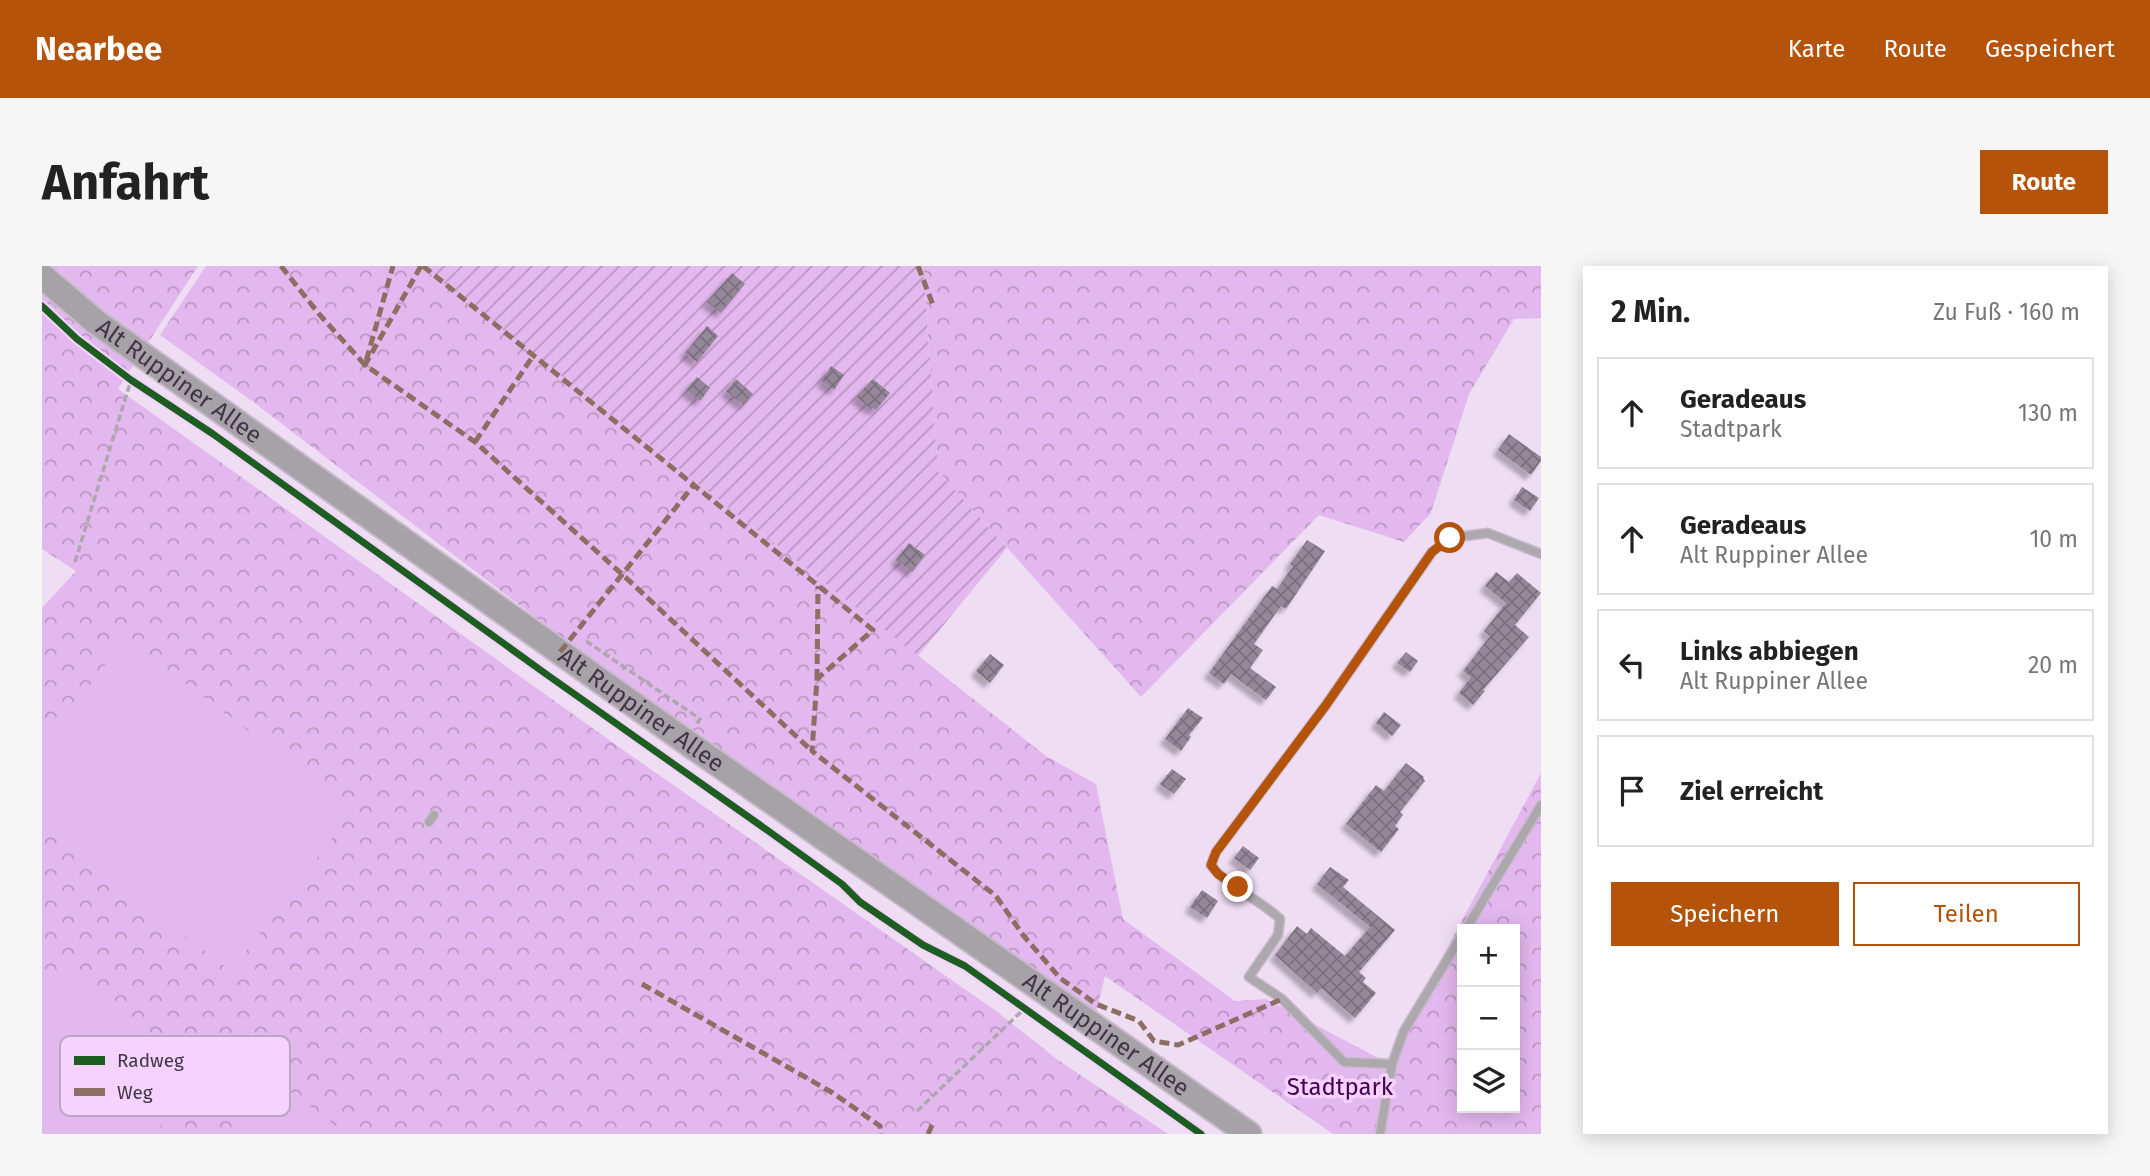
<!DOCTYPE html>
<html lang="de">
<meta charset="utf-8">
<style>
body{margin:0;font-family:"Fira Sans",sans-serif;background:#f6f6f6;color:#222}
.controls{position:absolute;right:21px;bottom:21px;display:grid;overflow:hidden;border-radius:0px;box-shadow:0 4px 18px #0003}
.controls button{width:63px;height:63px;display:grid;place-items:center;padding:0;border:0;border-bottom:2px solid #e0e0e0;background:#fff;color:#222;font:35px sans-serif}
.stop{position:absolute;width:21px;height:21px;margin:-16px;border:5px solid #b45309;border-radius:50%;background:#fff}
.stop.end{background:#b45309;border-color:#fff;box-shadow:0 2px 7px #0008}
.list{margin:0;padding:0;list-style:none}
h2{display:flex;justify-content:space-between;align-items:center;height:91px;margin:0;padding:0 28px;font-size:30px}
h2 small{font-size:23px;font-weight:400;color:#767676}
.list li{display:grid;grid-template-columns:46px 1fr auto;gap:21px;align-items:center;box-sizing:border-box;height:112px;margin:0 14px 14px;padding:0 14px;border:2px solid #e0e0e0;border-radius:0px}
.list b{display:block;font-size:26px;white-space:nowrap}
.list p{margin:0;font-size:23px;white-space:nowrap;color:#767676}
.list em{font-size:23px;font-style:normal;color:#767676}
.actions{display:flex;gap:14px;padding:21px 28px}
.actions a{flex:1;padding:16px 0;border:2px solid #b45309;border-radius:0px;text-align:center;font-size:24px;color:#b45309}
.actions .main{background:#b45309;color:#fff}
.icon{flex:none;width:38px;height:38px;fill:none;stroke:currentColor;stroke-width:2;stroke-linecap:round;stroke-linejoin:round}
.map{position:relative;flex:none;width:1499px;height:868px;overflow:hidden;border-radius:0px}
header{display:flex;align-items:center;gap:42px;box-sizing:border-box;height:98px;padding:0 35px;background:#b45309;color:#fff}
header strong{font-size:33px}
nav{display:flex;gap:38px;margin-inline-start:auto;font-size:24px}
.intro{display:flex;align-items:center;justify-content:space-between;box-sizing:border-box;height:168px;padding:0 42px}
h1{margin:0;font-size:49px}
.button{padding:18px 32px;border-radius:0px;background:#b45309;color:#fff;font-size:24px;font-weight:700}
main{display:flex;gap:42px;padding:0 42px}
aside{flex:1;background:#fff;border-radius:0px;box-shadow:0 4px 18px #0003}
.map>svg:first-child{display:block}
.forest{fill:url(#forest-crowns);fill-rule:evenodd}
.garden{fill:url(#garden-furrows)}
.pitch{fill:#e3b8ee}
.building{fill:url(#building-cross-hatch);filter:url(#shadow)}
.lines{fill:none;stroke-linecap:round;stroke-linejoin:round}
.service-casing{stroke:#c8bacc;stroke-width:11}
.primary-casing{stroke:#c8bacc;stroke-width:28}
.path{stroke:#aea7ae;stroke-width:3.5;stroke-dasharray:7 3.5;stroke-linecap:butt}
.service{stroke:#aca8ad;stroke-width:8}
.primary{stroke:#a7a2a8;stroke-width:24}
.quiet{stroke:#8d6e63;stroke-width:5;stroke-dasharray:10 5;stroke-linecap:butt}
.cycleway-casing{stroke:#f5d3fe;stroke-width:11}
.cycleway{stroke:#1b5e20;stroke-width:7}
.route{stroke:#b45309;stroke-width:9}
.labels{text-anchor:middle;stroke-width:7;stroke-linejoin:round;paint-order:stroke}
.street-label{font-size:24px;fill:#423546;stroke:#f5d3fe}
.park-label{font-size:24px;fill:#460155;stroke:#f5d3fe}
.key{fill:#f5d3fe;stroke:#bfa4c7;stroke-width:2}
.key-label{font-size:19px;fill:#423546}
</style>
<header>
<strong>Nearbee</strong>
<nav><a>Karte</a><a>Route</a><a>Gespeichert</a></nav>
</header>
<div class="intro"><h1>Anfahrt</h1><a class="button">Route</a></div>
<main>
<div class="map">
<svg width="1499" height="868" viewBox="0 0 1499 868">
<defs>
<pattern id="forest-crowns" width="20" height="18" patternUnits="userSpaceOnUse" patternTransform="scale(1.75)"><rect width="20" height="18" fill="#e3b8ee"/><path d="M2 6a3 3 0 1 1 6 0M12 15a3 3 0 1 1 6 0" fill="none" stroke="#ba96c3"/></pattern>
<pattern id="garden-furrows" width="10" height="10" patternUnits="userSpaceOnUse" patternTransform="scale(1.75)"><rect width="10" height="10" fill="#e3b8ee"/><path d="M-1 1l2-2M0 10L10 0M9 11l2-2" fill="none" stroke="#ba96c3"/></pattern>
<pattern id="building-cross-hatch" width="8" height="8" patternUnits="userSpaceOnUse" patternTransform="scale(1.75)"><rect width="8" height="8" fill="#958799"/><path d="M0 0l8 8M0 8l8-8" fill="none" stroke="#7b6f7f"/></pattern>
<filter id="shadow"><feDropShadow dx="-5.5" dy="5.5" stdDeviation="2" flood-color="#0004"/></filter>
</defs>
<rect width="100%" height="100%" fill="#efddf4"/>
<g class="forest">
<path d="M0,0H156L76,123L577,481L954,745L1016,794L1126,868H0V342L34,305L0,283Z"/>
<path d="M164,0H379L1004,490L1054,518L1081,653L1193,735L1224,733L1344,796L1499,507V868H1291L1063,710L1052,755L536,384L210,135L118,69ZM1420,663H1473V842H1420Z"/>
<path d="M881,0H1499V52L1472,53L1427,128L1389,247L1362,276L1277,249L1099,431L896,205Z"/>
</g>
<path class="garden" d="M379,0H881L896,205L965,282L876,390Z"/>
<g class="pitch">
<path d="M84,372L311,545L189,705L0,562V482Z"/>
<path d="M22,700L160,806L112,868H0V729Z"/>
<path d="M232,813L304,868H191Z"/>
</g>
<g class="building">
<path d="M690,7L703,18L679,47L665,36Z"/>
<path d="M665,60L676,70L655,96L643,87Z"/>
<path d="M789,100L802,109L792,124L780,115Z"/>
<path d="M655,111L668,122L658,135L644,124Z"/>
<path d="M694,113L711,128L701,139L684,125Z"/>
<path d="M831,113L848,127L834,144L831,142L829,143L814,131Z"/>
<path d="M1467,168L1499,191V195L1489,209L1456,184Z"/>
<path d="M1480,221L1497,232L1488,245L1472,234Z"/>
<path d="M1265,274L1283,285L1244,343L1239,340L1212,378L1221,384L1208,402L1234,421L1224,434L1189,408L1182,418L1167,407L1230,320L1235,323L1251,300L1248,298Z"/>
<path d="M867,277L883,289L870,306L854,294Z"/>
<path d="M1454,306L1467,316L1475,307L1499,327L1473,359L1487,371L1441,424L1443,425L1431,439L1417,427L1429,411L1421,405L1448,370L1442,365L1464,337L1443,320Z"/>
<path d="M1364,386L1376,395L1368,406L1355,397Z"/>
<path d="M948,388L962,399L948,417L934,405Z"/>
<path d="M1146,442L1161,452L1147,469L1149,471L1139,485L1123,473Z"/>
<path d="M1342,446L1359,459L1350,470L1334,457Z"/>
<path d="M1364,497L1382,511L1381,512L1383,515L1358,546L1361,549L1353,560L1357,563L1339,586L1304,558L1334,519L1342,525Z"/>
<path d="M1130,503L1144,513L1132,528L1118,518Z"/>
<path d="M1201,580L1217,592L1208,604L1192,592Z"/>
<path d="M1288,601L1307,614L1301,621L1353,664L1317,706L1324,712L1321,716L1334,727L1313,752L1279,722L1275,727L1233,689L1255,660L1265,668L1269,662L1303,690L1328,661L1275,618Z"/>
<path d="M1160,624L1176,635L1165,652L1148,641Z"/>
</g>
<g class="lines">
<defs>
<g id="service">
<path d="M387,556L392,549"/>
<path d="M1424,663L1499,539"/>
<path d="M1350,798L1302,796L1240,733L1207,711L1236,669L1238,653C1218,633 1183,620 1169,599L1174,586L1284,439L1390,286L1408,272L1446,267L1499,288"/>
<path d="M1338,868L1350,798L1362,765L1420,669"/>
</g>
<g id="primary">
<path id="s1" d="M0,10L54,56L643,475L1207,868"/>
</g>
</defs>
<use href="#service" class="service-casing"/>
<use href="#primary" class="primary-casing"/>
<g class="path">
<path d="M33,296L89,114"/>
<path d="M544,375L658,453L654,459"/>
<path d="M875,845L982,743"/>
</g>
<use href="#service" class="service"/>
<use href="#primary" class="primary"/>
<g class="quiet">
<path d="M239,0L277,48L323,99L351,0"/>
<path d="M379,0L323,99L433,176L582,310L770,485"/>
<path d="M381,0L831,364L775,413L770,485L954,630L981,669L1018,712L1054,738L1097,755L1112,775L1136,779L1240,733"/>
<path d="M876,0L891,39"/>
<path d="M433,176L491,90"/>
<path d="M518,386L651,220"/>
<path d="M775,413L776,320"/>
<path d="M600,718L791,827L838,860L839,868"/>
<path d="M886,868L892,855"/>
</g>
<defs>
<path id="cycleway" d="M0,40L35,73L89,114L171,168L504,408L725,564L800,618L818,636L881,679L923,700L1159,868"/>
</defs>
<use href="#cycleway" class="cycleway-casing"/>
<use href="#cycleway" class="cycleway"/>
</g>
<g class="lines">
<path class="route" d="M1196,621L1176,608L1169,599L1174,586L1284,439L1390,286L1408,272"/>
</g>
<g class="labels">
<g class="street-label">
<text dy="8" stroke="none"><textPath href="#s1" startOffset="173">Alt Ruppiner Allee</textPath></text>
<text dy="8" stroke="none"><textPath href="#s1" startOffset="740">Alt Ruppiner Allee</textPath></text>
<text dy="8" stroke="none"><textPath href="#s1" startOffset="1307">Alt Ruppiner Allee</textPath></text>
</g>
<g class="park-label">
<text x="1298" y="829">Stadtpark</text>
</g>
</g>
<rect x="18" y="770" width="230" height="80" rx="10" class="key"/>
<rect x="32" y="790" width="31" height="9" fill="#1b5e20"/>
<rect x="32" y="822" width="31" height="8" fill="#8d6e63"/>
<g class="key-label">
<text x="75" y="801">Radweg</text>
<text x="75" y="833">Weg</text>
</g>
</svg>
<div class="controls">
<button>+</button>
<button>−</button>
<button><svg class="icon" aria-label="layers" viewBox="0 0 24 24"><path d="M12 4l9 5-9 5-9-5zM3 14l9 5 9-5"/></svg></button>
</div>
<div class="stop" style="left:1408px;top:272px"></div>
<div class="stop end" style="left:1196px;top:621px"></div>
</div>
<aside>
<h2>2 Min.<small>Zu Fuß · 160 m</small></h2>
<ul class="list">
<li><svg class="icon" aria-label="ahead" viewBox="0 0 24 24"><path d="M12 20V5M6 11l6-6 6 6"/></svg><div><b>Geradeaus</b><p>Stadtpark</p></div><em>130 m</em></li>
<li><svg class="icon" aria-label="ahead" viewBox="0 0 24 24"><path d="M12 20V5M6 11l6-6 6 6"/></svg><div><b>Geradeaus</b><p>Alt Ruppiner Allee</p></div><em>10 m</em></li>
<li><svg class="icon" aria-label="left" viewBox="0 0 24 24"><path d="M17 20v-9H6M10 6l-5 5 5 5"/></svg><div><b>Links abbiegen</b><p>Alt Ruppiner Allee</p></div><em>20 m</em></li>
<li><svg class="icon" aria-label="arrive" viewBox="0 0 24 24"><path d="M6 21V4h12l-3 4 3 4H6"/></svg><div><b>Ziel erreicht</b></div></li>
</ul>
<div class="actions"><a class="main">Speichern</a><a>Teilen</a></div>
</aside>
</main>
